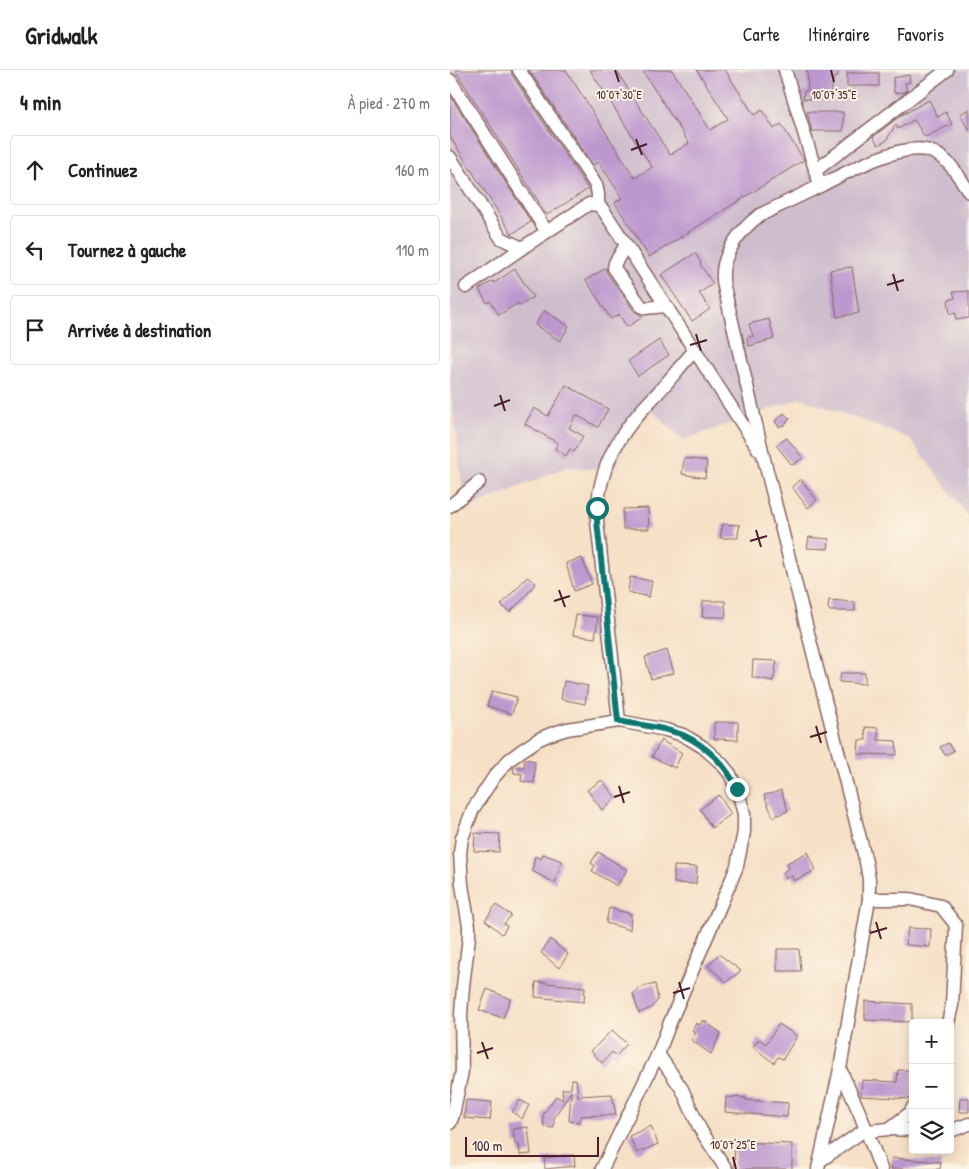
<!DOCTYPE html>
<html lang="fr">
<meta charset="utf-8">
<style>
body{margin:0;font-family:"Patrick Hand",sans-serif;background:#f2f2f2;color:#222}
.controls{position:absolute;right:15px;bottom:15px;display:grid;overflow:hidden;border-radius:5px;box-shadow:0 2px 12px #0003}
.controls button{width:45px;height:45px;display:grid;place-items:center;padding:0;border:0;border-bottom:1px solid #e0e0e0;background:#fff;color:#222;font:25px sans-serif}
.scale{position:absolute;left:15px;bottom:12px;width:134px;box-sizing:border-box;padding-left:5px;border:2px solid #4a1f2b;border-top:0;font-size:14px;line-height:18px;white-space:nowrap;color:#4a1f2b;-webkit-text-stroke:4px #fcf5e5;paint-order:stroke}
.stop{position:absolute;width:15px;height:15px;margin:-11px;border:4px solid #0f766e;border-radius:50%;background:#fff}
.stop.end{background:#0f766e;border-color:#fff;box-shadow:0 1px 5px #0008}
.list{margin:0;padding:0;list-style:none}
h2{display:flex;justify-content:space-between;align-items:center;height:65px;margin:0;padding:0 20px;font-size:21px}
h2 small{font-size:16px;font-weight:400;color:#767676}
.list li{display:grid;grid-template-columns:32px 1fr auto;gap:15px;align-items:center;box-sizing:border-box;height:70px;margin:0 10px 10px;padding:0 10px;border:1px solid #e0e0e0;border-radius:5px}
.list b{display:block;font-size:19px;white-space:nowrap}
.list em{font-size:16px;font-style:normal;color:#767676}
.icon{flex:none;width:28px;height:28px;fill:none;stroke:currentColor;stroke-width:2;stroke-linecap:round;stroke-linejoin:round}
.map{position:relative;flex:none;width:519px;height:1099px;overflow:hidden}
header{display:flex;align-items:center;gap:30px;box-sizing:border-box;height:70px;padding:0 25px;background:#fff;border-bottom:1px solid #e0e0e0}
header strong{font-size:24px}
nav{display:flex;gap:28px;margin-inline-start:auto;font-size:18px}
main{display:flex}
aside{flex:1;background:#fff}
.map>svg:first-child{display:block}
.industrial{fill:#cfbdce}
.building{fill:#bd98cf}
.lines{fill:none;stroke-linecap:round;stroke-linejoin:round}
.minor-casing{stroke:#866361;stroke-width:15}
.minor{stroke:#fff;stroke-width:12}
.route{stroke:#0f766e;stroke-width:6}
.ticks{fill:none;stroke:#4a1f2b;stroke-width:2}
.ticks-label{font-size:12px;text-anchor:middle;fill:#4a1f2b;stroke:#fcf5e5;stroke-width:4;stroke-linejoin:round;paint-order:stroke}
</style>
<header>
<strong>Gridwalk</strong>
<nav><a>Carte</a><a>Itinéraire</a><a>Favoris</a></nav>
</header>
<main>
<aside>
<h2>4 min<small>À pied · 270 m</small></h2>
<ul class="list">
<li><svg class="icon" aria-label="ahead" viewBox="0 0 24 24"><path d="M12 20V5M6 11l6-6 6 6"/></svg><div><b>Continuez</b></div><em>160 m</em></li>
<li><svg class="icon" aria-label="left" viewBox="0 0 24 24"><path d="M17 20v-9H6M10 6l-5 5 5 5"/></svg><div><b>Tournez à gauche</b></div><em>110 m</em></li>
<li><svg class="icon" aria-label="arrive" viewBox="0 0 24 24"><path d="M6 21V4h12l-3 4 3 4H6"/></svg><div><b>Arrivée à destination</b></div></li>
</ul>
</aside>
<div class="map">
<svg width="519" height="1099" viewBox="0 0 519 1099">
<rect width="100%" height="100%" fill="#fcf5e5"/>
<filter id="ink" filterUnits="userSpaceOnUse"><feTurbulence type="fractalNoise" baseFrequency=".02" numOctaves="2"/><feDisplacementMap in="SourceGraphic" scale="10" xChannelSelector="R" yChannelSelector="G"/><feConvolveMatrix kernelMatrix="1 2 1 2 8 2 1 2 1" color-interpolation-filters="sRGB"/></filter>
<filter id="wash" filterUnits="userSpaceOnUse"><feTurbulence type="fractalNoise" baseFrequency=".0096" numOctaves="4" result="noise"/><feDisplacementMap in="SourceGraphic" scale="20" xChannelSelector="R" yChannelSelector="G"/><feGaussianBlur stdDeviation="1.12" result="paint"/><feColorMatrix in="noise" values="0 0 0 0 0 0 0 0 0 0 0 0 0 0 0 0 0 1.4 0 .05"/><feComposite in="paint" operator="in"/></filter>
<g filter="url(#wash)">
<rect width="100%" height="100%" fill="#f6e0c6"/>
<path class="industrial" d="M0,0H519V447L459,368L351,328L233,370L201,340L174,377L164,400L116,397L15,440L0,314Z"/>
<g id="blocks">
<g class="building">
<path d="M5,0H61L62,5L138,119L97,145Z"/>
<path d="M79,0H116L185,108L202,97L140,0H166L220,85L239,73L192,0H222L260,60L278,49L247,0H275L304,45L312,40L324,59L331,54L354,90L199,187L165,133L172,128L149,92L143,95Z"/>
<path d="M357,0H388V7H384L379,29H353L354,21H358Z"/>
<rect x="397" y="3" width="32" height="13"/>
<path d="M459,5L460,12L455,13L457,20L455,22L444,23L443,8Z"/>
<path d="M0,25L81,152L62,164L0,67Z"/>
<path d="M479,30L488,47L496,42L502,54L475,67L464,50L448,59L446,54L436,71L428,75L423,67L450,46Z"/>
<path d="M519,39V61L510,44Z"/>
<path d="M357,42H393V61H362Z"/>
<path d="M245,183L251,193L250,194L263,214L249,223L260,239L242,251L211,205Z"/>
<path d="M402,197L409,243L387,247L380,200Z"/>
<path d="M156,198L157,203L184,241L193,247L177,257L169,244L161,249L136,210Z"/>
<path d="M65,199L83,227L70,236L68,233L49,245L40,231L37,233L29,219L43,211L44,213Z"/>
<path d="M519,221V248L506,250V243L500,244L498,230L505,228L503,222Z"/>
<path d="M94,241L119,256L110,271L85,255Z"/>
<path d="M319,249L324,269L299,276L297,268L303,266L299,254Z"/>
<path d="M209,270L219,285L188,306L178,291Z"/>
<path d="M116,315L158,339L148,357L126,345L119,358L133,366L124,382L120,379L116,386L105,379L108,373L75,354L84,338L98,346Z"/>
<path d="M334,343L340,349L333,356L332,355L329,357L325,351Z"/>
<path d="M337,368L353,388L342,395L326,375Z"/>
<path d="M234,388L257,391L255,408L232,404Z"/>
<path d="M350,409L367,430L358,438L342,417Z"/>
<path d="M198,438L199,459H173V439Z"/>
<path d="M273,454L290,455L288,463V468H270Z"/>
<path d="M359,467L379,469L378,479L357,478Z"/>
<path d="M132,488L142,514L124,521L116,493Z"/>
<path d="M77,507L86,513L73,529L60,542L51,535Z"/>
<path d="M180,507L202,511L199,527L178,522Z"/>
<path d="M379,530L405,532V541H380L378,538Z"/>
<path d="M253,531H275L276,547H252Z"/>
<path d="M126,545L148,547L145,568L123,565Z"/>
<path d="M217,580L224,603L201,609L195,587Z"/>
<path d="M303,590L327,591L323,611L302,607Z"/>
<path d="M391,603H415V614L389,612Z"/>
<path d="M114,611L138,616L135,634L111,629Z"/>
<path d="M42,621L67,627L62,644L37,636Z"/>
<path d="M264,652H288V670L264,669Z"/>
<path d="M415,657L428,658V670L446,671L447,685L408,684L409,670H416Z"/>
<path d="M211,670L232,683L225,698L202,687Z"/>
<path d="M498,673L504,681L495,685L490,677Z"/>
<path d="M75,689L85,691L84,713L71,711L72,704L64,703L63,697H74Z"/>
<path d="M152,710L166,728L152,740L137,720Z"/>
<path d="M331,720L338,741L323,747L314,725L324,723Z"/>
<path d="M269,725L281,744L262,758L250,739Z"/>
<path d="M25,763L50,764L49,782L24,781Z"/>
<path d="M148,782L177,800L167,816L142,801L145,796L141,793Z"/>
<path d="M358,782L366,800L344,811L342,806L336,808L333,802L339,798L337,793Z"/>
<path d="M93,784L112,791L105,813L82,801L85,786L91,789Z"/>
<path d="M224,796L247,797L246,814L224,813Z"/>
<path d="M46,835L61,845L54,854L57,856L52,864L35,850Z"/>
<path d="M159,838L181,844L180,860L156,853Z"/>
<path d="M458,858L481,859L480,877L456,875Z"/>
<path d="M100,869L118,884L109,898L91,883Z"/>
<path d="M327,879H349L351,901H327Z"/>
<path d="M269,884L291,901L276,912L258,896Z"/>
<path d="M86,912L135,917L134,932L85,927Z"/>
<path d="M205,914L208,930L201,938L189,943L183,924L188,918Z"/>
<path d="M37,919L60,929L53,948L29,940Z"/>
<path d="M415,931L462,934V952L415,950Z"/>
<path d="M253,950L271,963L261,984L241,970L246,963L242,961L246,953L250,955Z"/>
<path d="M329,954L347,966L333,989L328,987L324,993L303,977L309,969L316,974Z"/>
<path d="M162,960L177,974L166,986L162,982L152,993L141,981Z"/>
<path d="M448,1000H463V1029L411,1026L412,1010L447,1012Z"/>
<path d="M122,1009H126L128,1026L162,1024L166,1045L130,1046V1052L119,1051L121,1021L104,1048V1058L94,1057L93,1045L106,1026L113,1030L112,1019H121Z"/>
<path d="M276,1027L296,1028V1030L338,1033L337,1047L275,1042Z"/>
<path d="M510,1028H519V1042H509Z"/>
<path d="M16,1030L42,1032L40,1050L14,1048Z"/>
<path d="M70,1030L79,1035L72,1049L62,1042Z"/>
<path d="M201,1056L208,1074L187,1083L179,1066Z"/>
<path d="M78,1057L81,1084L70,1085L69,1074H65L63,1059Z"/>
<path d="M285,1072L342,1074V1099H284Z"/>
<path d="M124,1085L125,1096L95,1099L94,1088Z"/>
<path d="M442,1088L491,1092L490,1099H441Z"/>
</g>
</g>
</g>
<g filter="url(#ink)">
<use href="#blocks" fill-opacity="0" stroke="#866361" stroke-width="1"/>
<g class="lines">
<defs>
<g id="minor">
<path d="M69,0L146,115L148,124V135"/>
<path d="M335,0L368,109"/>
<path d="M0,10L97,162"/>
<path d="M0,87L51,168L72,178L139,134L148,135L154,141L216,236L309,380"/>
<path d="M365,101L497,0"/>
<path d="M176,175L165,193L164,198L191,236L195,238L216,236"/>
<path d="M16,217L72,178"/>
<path d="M0,436L29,412"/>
<path d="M169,651L147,451C147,400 167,365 202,329C217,314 230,296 245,280"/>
<path d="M419,829H460L491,836L506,855L502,935L498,953"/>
<path d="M208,984L232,1019L250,1059L276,1099"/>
<path d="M390,999L410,1044L431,1099"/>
<path d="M0,1053L3,1045L12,1001L11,944L13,916L19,867V856L12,815L10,783L12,768L23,739L44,707L59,690L71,681L89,669L101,664L117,659L169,651L216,660L233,665L240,669L253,677L271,693L280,704L289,725L294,744V762L287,796L283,806L221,950L208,984L152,1099"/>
<path d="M439,1059L463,1060"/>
<path d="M417,1061L439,1059L460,1043L463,1037"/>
<path d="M500,1061L519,1054"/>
<path d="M371,1090L416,1059"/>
<path d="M368,1099L390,999L419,829V809L416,792L314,389L275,221C274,217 273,213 273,209C271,184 291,159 310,145C331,135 351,125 372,115C397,102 448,74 476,80C497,85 508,105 519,122"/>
</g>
</defs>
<use href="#minor" class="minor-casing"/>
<use href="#minor" class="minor"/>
</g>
</g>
<g class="lines" filter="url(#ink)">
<path class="route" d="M147,438V451L168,651C190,655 213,657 233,665C257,676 277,696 287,719"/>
</g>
<path class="ticks" d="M165,0L169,12M381,0L384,12M186,69L192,85M181,80L197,74M443,204L448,221M437,215L454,210M246,264L251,281M240,275L257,270M50,325L55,341M44,336L60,330M306,460L311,477M300,471L317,466M109,520L115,537M104,531L120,526M366,656L371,673M360,667L377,662M169,716L174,733M164,727L180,722M426,852L431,869M420,863L437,858M229,912L234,929M223,923L240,918M32,972L38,989M27,983L43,978M283,1087L286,1099"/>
<g class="ticks-label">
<text x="169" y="29">10°07'30"E</text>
<text x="384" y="29">10°07'35"E</text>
<text x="283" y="1079">10°07'25"E</text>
</g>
</svg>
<div class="controls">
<button>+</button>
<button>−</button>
<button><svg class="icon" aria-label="layers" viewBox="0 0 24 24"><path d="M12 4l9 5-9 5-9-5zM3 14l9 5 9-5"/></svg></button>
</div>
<div class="scale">100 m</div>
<div class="stop" style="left:147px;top:438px"></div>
<div class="stop end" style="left:287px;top:719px"></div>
</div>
</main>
